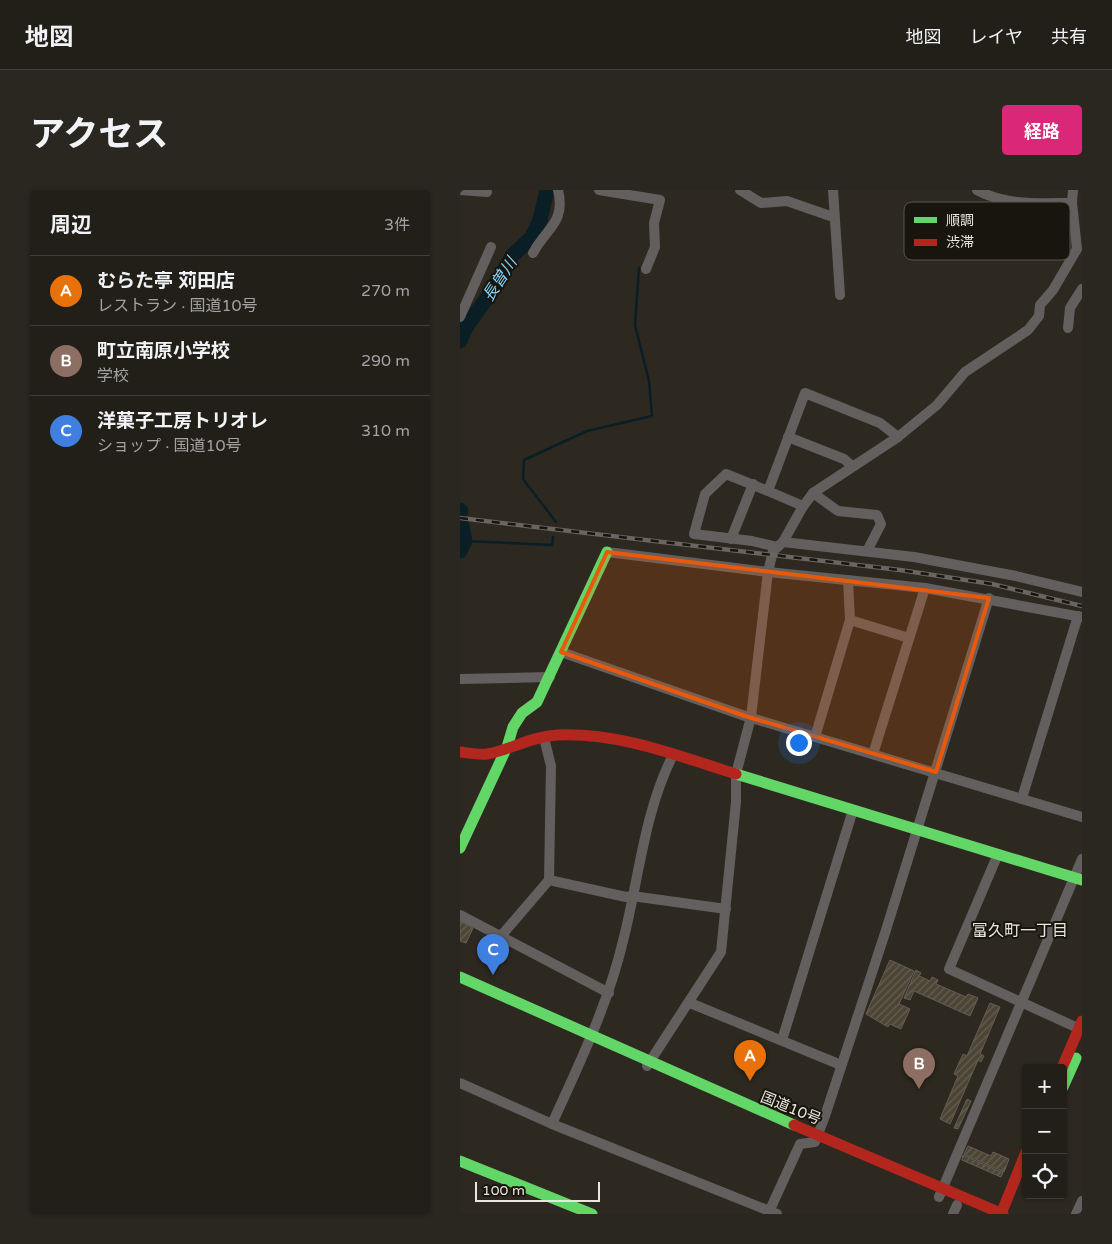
<!DOCTYPE html>
<html lang="ja">
<meta charset="utf-8">
<style>
body{margin:0;font-family:"Varela Round","Noto Sans JP",sans-serif;background:#2a2721;color:#f1f3f6}
.controls{position:absolute;right:15px;bottom:15px;display:grid;overflow:hidden;border-radius:5px;box-shadow:0 1px 4px #0004}
.controls button{width:45px;height:45px;display:grid;place-items:center;padding:0;border:0;border-bottom:1px solid #3f3d37;background:#221f18;color:#f1f3f6;font:25px sans-serif}
.scale{position:absolute;left:15px;bottom:12px;width:125px;box-sizing:border-box;padding-left:5px;border:2px solid #e9e6db;border-top:0;font-size:14px;line-height:18px;white-space:nowrap;color:#e9e6db;-webkit-text-stroke:4px #17150d;paint-order:stroke}
.you{position:absolute;left:338px;top:552px;width:18px;height:18px;margin:-12px;border:4px solid #fff;border-radius:50%;background:#1a73e8;box-shadow:0 0 0 8px #1a73e833}
.badge{display:grid;place-items:center;width:32px;height:32px;border-radius:50%;background:#db2777;color:#fff;font-size:16px;font-weight:700}
.pin{position:absolute;translate:-50% -41px;filter:drop-shadow(0 1px 2px #0008)}
.pin::after{content:'';position:absolute;top:26px;width:18px;height:15px;background:inherit;clip-path:polygon(0 0,100% 0,50% 100%)}
.list{margin:0;padding:0;list-style:none}
h2{display:flex;justify-content:space-between;align-items:center;height:65px;margin:0;padding:0 20px;font-size:21px}
h2 small{font-size:16px;font-weight:400;color:#a2a2a2}
.list li{display:grid;grid-template-columns:32px 1fr auto;gap:15px;align-items:center;box-sizing:border-box;height:70px;padding:0 20px;border-top:1px solid #3f3d37}
.list b{display:block;font-size:19px;white-space:nowrap}
.list p{margin:0;font-size:16px;white-space:nowrap;color:#a2a2a2}
.list em{font-size:16px;font-style:normal;color:#a2a2a2}
.icon{flex:none;width:28px;height:28px;fill:none;stroke:currentColor;stroke-width:2;stroke-linecap:round;stroke-linejoin:round}
.map{position:relative;flex:none;width:622px;height:1024px;overflow:hidden;border-radius:5px}
header{display:flex;align-items:center;gap:30px;box-sizing:border-box;height:70px;padding:0 25px;background:#221f18;border-bottom:1px solid #3f3d37}
header strong{font-size:24px}
nav{display:flex;gap:28px;margin-inline-start:auto;font-size:18px}
.intro{display:flex;align-items:center;justify-content:space-between;box-sizing:border-box;height:120px;padding:0 30px}
h1{margin:0;font-size:35px}
.button{padding:12px 22px;border-radius:5px;background:#db2777;color:#fff;font-size:18px;font-weight:700}
main{display:flex;gap:30px;padding:0 30px}
aside{flex:1;background:#221f18;border-radius:5px;box-shadow:0 1px 4px #0004}
.map>svg:first-child{display:block}
.lines{fill:none;stroke-linecap:round;stroke-linejoin:round}
.stream{stroke:#0a1e26;stroke-width:2.5}
.river{stroke:#0a1e26;stroke-width:15}
.building{fill:url(#building-hatch);stroke:#635e57}
.street{stroke:#635f5e;stroke-width:10}
.fast{stroke:#63d668;stroke-width:11}
.jam{stroke:#b3261e;stroke-width:11}
.rail-casing{stroke:#696561;stroke-width:4.5}
.rail{stroke:#17150d;stroke-width:2.5;stroke-dasharray:8;stroke-linecap:butt}
.marked{fill:#e8590c;fill-opacity:0.2;stroke:#e8590c;stroke-width:4;stroke-linejoin:round}
.labels{text-anchor:middle;stroke-width:4;stroke-linejoin:round;paint-order:stroke}
.street-label{font-size:15px;fill:#e9e6db;stroke:#17150d}
.water-label{font-size:16px;font-style:italic;fill:#87d3fa;stroke:#17150d}
.neighbourhood-label{font-size:16px;fill:#e9e6db;stroke:#17150d}
.key{fill:#17150d;stroke:#56544b;stroke-width:1}
.key-label{font-size:14px;fill:#e9e6db}
</style>
<header>
<strong>地図</strong>
<nav><a>地図</a><a>レイヤ</a><a>共有</a></nav>
</header>
<div class="intro"><h1>アクセス</h1><a class="button">経路</a></div>
<main>
<aside>
<h2>周辺<small>3件</small></h2>
<ul class="list">
<li><span class="badge" style="background:#e8710a">A</span><div><b>むらた亭 苅田店</b><p>レストラン · 国道10号</p></div><em>270 m</em></li>
<li><span class="badge" style="background:#8d6e63">B</span><div><b>町立南原小学校</b><p>学校</p></div><em>290 m</em></li>
<li><span class="badge" style="background:#3f7fe0">C</span><div><b>洋菓子工房トリオレ</b><p>ショップ · 国道10号</p></div><em>310 m</em></li>
</ul>
</aside>
<div class="map">
<svg width="622" height="1024" viewBox="0 0 622 1024">
<defs>
<pattern id="building-hatch" width="6" height="6" patternUnits="userSpaceOnUse" patternTransform="scale(1.25)"><rect width="6" height="6" fill="#4c4434"/><path d="M-1 1l2-2M0 6l6-6M5 7l2-2" fill="none" stroke="#665f51"/></pattern>
</defs>
<rect width="100%" height="100%" fill="#2d2920"/>
<g class="lines">
<g class="stream">
<path d="M96,332L63,289L64,270L127,241L192,226L189,191L175,135L179,78"/>
<path d="M5,351L92,355L93,347"/>
</g>
<g class="river">
<path d="M0,151L6,137L35,97L52,66L72,47L80,30L87,0"/>
<path d="M0,320L1,321"/>
<path d="M0,361L5,351L2,336"/>
</g>
</g>
<g class="building">
<path d="M0,731L13,738L6,753L0,751Z"/>
<path d="M430,770L454,781L439,814L450,819L441,839L430,834L428,837L406,824Z"/>
<path d="M456,780L461,783L459,786L470,791L472,787L478,790L476,794L506,807L508,804L518,808L510,826L454,801L450,810L444,808Z"/>
<path d="M530,813L540,817L520,864L524,866L521,872L518,870L490,934L480,929L498,886L494,884L503,864L507,866Z"/>
<path d="M507,909L511,911L498,939L494,938Z"/>
<path d="M508,956L531,966L533,962L549,969L544,982L504,964Z"/>
<path d="M503,965L543,983L541,987L502,970Z"/>
</g>
<g class="lines">
<g class="street">
<path d="M0,0L27,2"/>
<path d="M139,0L200,10L194,33L195,57L186,79"/>
<path d="M280,0L301,13L327,11L373,27"/>
<path d="M373,0L380,105"/>
<path d="M517,0C546,16 580,13 612,13"/>
<path d="M73,63C86,38 106,33 98,0"/>
<path d="M0,127L31,57"/>
<path d="M608,138L610,118L622,99"/>
<path d="M328,247L384,269L392,276"/>
<path d="M308,301L266,284L245,304L234,344L292,351L318,357"/>
<path d="M353,303L378,321L417,325L421,334L407,361"/>
<path d="M343,316L308,301L345,203L420,233L438,247"/>
<path d="M271,349L293,294"/>
<path d="M323,352L454,367L556,386L622,402"/>
<path d="M147,362L308,382L465,398L622,427"/>
<path d="M390,430L449,448"/>
<path d="M101,462L285,526L622,627"/>
<path d="M0,489L90,487"/>
<path d="M355,547L390,430L388,390"/>
<path d="M413,564L465,398"/>
<path d="M562,608L618,426"/>
<path d="M538,664L489,779L622,840"/>
<path d="M89,690L166,707L172,706L266,719"/>
<path d="M0,725L149,803"/>
<path d="M41,746L89,690L91,576L84,548"/>
<path d="M230,813L381,875"/>
<path d="M322,850L393,620"/>
<path d="M187,876L261,762L276,612V584L291,527L308,382L313,361L323,352L342,318L353,303L438,247L477,215L505,182L568,140L579,126L580,115L593,100L617,59L612,13L613,0"/>
<path d="M0,893L92,934L317,1024"/>
<path d="M92,934C119,874 148,815 163,751C179,689 184,622 213,565"/>
<path d="M479,1007L622,669"/>
<path d="M308,1024L340,954L355,952L365,926L426,740L529,408"/>
<path d="M493,1024L497,1015"/>
<path d="M616,1024L622,1011"/>
</g>
<g class="fast">
<path d="M276,584L622,690"/>
<path d="M0,658L47,557L53,537L62,523L77,512L147,362"/>
<path d="M0,787L334,935"/>
<path d="M603,897L616,868"/>
<path d="M0,971L132,1024"/>
</g>
<g class="jam">
<path d="M0,562C9,563 18,565 27,564C51,560 69,547 97,545C159,542 218,566 276,584"/>
<path d="M602,878L622,831"/>
<path d="M334,935L543,1024"/>
<path d="M541,1024L566,962"/>
</g>
<defs>
<path id="rail" d="M0,328L440,380L532,394L622,416"/>
</defs>
<use href="#rail" class="rail-casing"/>
<use href="#rail" class="rail"/>
</g>
<path class="marked" d="M147,362L529,408L476,582L285,526L101,462Z"/>
<g class="labels">
<g class="street-label">
<text transform="translate(331 918) rotate(22)" y="5">国道10号</text>
</g>
<g class="water-label">
<text transform="translate(39 89) rotate(-57)" y="6">長曽川</text>
</g>
<g class="neighbourhood-label">
<text x="560" y="746">富久町一丁目</text>
</g>
</g>
<rect x="444" y="12" width="166" height="58" rx="8" class="key"/>
<rect x="454" y="27" width="23" height="6" fill="#63d668"/>
<rect x="454" y="49" width="23" height="7" fill="#b3261e"/>
<g class="key-label">
<text x="486" y="35">順調</text>
<text x="486" y="57">渋滞</text>
</g>
</svg>
<div class="controls">
<button>+</button>
<button>−</button>
<button><svg class="icon" aria-label="locate" viewBox="0 0 24 24"><circle cx="12" cy="12" r="6"/><path d="M12 2v4M12 18v4M2 12h4M18 12h4"/></svg></button>
</div>
<div class="scale">100 m</div>
<div class="you"></div>
<div class="pin badge" style="left:290px;top:891px;background:#e8710a">A</div>
<div class="pin badge" style="left:459px;top:899px;background:#8d6e63">B</div>
<div class="pin badge" style="left:33px;top:785px;background:#3f7fe0">C</div>
</div>
</main>
